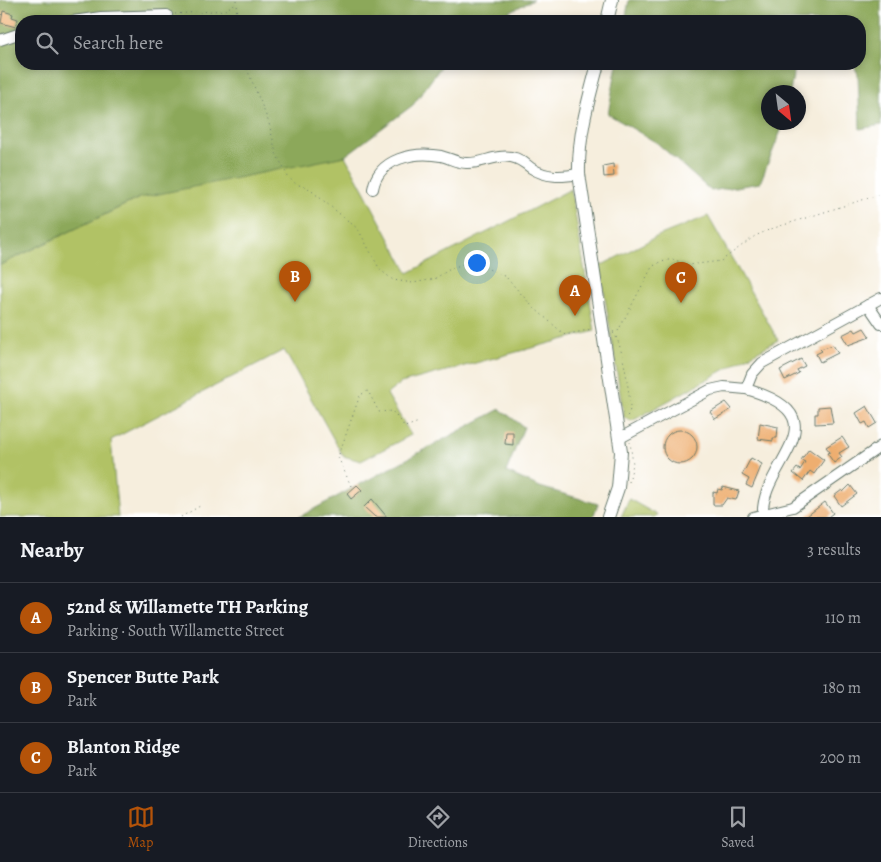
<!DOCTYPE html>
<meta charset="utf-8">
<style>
body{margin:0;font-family:Alegreya,serif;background:#20242c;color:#f1f3f6}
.compass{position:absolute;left:761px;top:85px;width:45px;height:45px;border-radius:50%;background:#171b24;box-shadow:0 2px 8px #0003;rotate:151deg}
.you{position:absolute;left:476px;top:262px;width:18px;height:18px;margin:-12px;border:4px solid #fff;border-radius:50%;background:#1a73e8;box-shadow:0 0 0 8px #1a73e833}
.badge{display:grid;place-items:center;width:32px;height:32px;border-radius:50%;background:#b45309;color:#fff;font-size:16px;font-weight:700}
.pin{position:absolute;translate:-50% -41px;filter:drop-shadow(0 1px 2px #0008)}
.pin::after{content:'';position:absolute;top:26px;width:18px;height:15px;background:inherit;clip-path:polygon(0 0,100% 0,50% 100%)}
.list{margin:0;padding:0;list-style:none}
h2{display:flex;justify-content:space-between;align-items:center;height:65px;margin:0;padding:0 20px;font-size:21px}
h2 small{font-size:16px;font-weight:400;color:#9ea1a6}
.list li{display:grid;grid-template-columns:32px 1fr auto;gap:15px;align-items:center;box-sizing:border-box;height:70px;padding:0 20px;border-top:1px solid #363941}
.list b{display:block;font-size:19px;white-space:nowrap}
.list p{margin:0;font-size:16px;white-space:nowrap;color:#9ea1a6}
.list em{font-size:16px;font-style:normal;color:#9ea1a6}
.icon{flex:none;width:28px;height:28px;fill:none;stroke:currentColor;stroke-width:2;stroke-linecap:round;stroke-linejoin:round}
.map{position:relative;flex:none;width:881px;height:517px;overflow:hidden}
.search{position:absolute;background:#171b24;box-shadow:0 2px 8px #0003;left:15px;right:15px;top:15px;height:55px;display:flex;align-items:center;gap:12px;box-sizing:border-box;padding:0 18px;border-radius:20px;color:#9ea1a6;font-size:19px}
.sheet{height:275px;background:#171b24}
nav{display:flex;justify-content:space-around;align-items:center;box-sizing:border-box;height:70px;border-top:1px solid #363941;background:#171b24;font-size:14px;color:#9ea1a6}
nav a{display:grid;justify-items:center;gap:2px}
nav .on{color:#b45309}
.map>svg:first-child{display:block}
.green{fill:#b1c265;stroke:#68804c}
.forest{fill:#8ca85a;stroke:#567247}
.building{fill:#eeae6f}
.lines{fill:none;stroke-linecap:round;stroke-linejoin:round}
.minor-casing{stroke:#6a7b6f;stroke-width:12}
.major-casing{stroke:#6a7b6f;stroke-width:14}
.path{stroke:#6a7b6f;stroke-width:1;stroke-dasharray:1 4;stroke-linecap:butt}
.minor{stroke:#fff;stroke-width:10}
.major{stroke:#fff;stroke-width:12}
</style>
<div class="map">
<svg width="881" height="517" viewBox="0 0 881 517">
<rect width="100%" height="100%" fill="#fff"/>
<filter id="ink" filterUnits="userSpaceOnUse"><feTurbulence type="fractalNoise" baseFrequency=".02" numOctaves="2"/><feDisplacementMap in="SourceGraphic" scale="10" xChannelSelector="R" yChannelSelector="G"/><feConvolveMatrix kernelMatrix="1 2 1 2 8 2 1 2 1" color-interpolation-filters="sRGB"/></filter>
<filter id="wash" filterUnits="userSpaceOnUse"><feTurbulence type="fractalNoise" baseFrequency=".0096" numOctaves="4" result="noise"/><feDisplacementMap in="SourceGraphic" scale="20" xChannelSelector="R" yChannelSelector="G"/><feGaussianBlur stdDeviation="1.12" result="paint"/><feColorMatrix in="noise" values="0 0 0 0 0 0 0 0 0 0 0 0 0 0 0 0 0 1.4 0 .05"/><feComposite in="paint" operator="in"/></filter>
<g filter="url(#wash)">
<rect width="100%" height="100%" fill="#f6eedd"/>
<g class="green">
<path d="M321,111L408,273L571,189L595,331L401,383L387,394L411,435L361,461L343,456L284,350L111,440L118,517H0V265Z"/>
<path d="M708,216L778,340L632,421L624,418L600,266L658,236Z"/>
<path d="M629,499L657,515L655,517H621Z"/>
</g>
<g class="forest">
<path d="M0,0H533L491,21H21V64H443L413,105L345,156L139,198L0,265Z"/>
<path d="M629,0H881V125L860,129L858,74L853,64H860V21H625Z"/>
<path d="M617,64H795L790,92H768V122L784,123L760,183L711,191L657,143L608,114Z"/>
<path d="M500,409L524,427L506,472L540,487L598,504L593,517H299Z"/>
</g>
<g id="blocks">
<g class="building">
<path d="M3,11L13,14L12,17L18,19L16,27L1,23Z"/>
<path d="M613,164L614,176L604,177L603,166Z"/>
<path d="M864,328L870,337L848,345L842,335L854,329L856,332Z"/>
<path d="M833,345L838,353L820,362L816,354L822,351L820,349Z"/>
<path d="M801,359L805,366L797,370L799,373L785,380L780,370Z"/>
<path d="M726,402L732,409L715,419L710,412Z"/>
<path d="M830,406L833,423L815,424V414H818V407Z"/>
<path d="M867,406L877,423L869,428L866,422L862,424L856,413Z"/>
<path d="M760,423L778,427L777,438H773V441L758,439Z"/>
<circle cx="680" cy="447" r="17"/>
<path d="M506,432H513V445L505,444Z"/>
<path d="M842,437L849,447L839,453L842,457L834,463L827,453L830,452L826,447Z"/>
<path d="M809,449L824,460L814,474L810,471L803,481L793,473L797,468L800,470L805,462L801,460Z"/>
<path d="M751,458L762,464L752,488L746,485L749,479L742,475Z"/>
<path d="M357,485L362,490L351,499L347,494Z"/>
<path d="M850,485L857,494L841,506L834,496L842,490L843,492Z"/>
<path d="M723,487L739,491L736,500L727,498L722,505H713V492L717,493L718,489L722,490Z"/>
<path d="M372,499L387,517H375L364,507Z"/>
<path d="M825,502L833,513L828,517H808L807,516Z"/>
</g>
</g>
</g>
<g filter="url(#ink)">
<use href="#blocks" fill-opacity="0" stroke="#6a7b6f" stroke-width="1"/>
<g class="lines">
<defs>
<g id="minor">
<path d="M73,21L101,17L167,15"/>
<path d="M0,40L21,33"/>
<path d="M373,189C378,158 415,151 441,156C449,158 458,163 466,163C482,164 496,154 511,157C519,158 525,163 531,168C547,178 561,177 579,174"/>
<path d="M868,305L881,324"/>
<path d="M746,389C848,418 758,464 763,517"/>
<path d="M620,438L710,390L724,387L746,389L752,374L762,363L881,298"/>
<path d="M753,517L793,507L881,446"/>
</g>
<g id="major">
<path d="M607,21L612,0"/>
<path d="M598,64C588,101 578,136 579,174L621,452L618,488L608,517"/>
</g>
</defs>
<use href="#minor" class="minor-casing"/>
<use href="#major" class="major-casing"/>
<g class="path">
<path d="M236,0L237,21"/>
<path d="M175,14L225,10L236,3"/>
<path d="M245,64L269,123L276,153L288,177L296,184L308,188L358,229L378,266L383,272L393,280L413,283L434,279L452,268L471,261L506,277L532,306L565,335L592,329"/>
<path d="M613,332L618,331L652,267L658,263L672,259L689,265L721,261L755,236L771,229L881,194"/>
<path d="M613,333C622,339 630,395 630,408C630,412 627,416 626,419"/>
<path d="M629,482L633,464L630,442"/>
<path d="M351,486L338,457L360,395L368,391L379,412L392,411L405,427L419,422"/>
<path d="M181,517L200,506"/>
</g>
<use href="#minor" class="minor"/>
<use href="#major" class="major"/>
</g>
</g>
</svg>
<svg class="compass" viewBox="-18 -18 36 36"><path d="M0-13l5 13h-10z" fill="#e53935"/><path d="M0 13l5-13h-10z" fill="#9ea1a6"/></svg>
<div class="you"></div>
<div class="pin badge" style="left:575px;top:316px">A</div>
<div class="pin badge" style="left:295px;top:302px">B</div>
<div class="pin badge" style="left:681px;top:303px">C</div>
<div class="search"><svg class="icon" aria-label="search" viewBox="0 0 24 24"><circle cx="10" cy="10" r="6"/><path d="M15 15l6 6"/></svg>Search here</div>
</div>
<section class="sheet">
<h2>Nearby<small>3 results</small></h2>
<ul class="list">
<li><span class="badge">A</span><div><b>52nd &amp; Willamette TH Parking</b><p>Parking · South Willamette Street</p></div><em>110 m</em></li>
<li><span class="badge">B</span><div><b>Spencer Butte Park</b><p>Park</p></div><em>180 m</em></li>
<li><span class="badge">C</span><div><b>Blanton Ridge</b><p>Park</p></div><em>200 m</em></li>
</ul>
</section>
<nav>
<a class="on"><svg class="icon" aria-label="map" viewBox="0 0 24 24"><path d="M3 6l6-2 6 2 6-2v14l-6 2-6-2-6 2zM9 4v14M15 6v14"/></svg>Map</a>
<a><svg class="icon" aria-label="directions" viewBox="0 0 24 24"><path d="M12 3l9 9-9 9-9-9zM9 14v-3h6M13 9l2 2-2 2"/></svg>Directions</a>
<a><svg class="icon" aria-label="saved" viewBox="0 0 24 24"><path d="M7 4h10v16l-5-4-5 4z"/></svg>Saved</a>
</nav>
